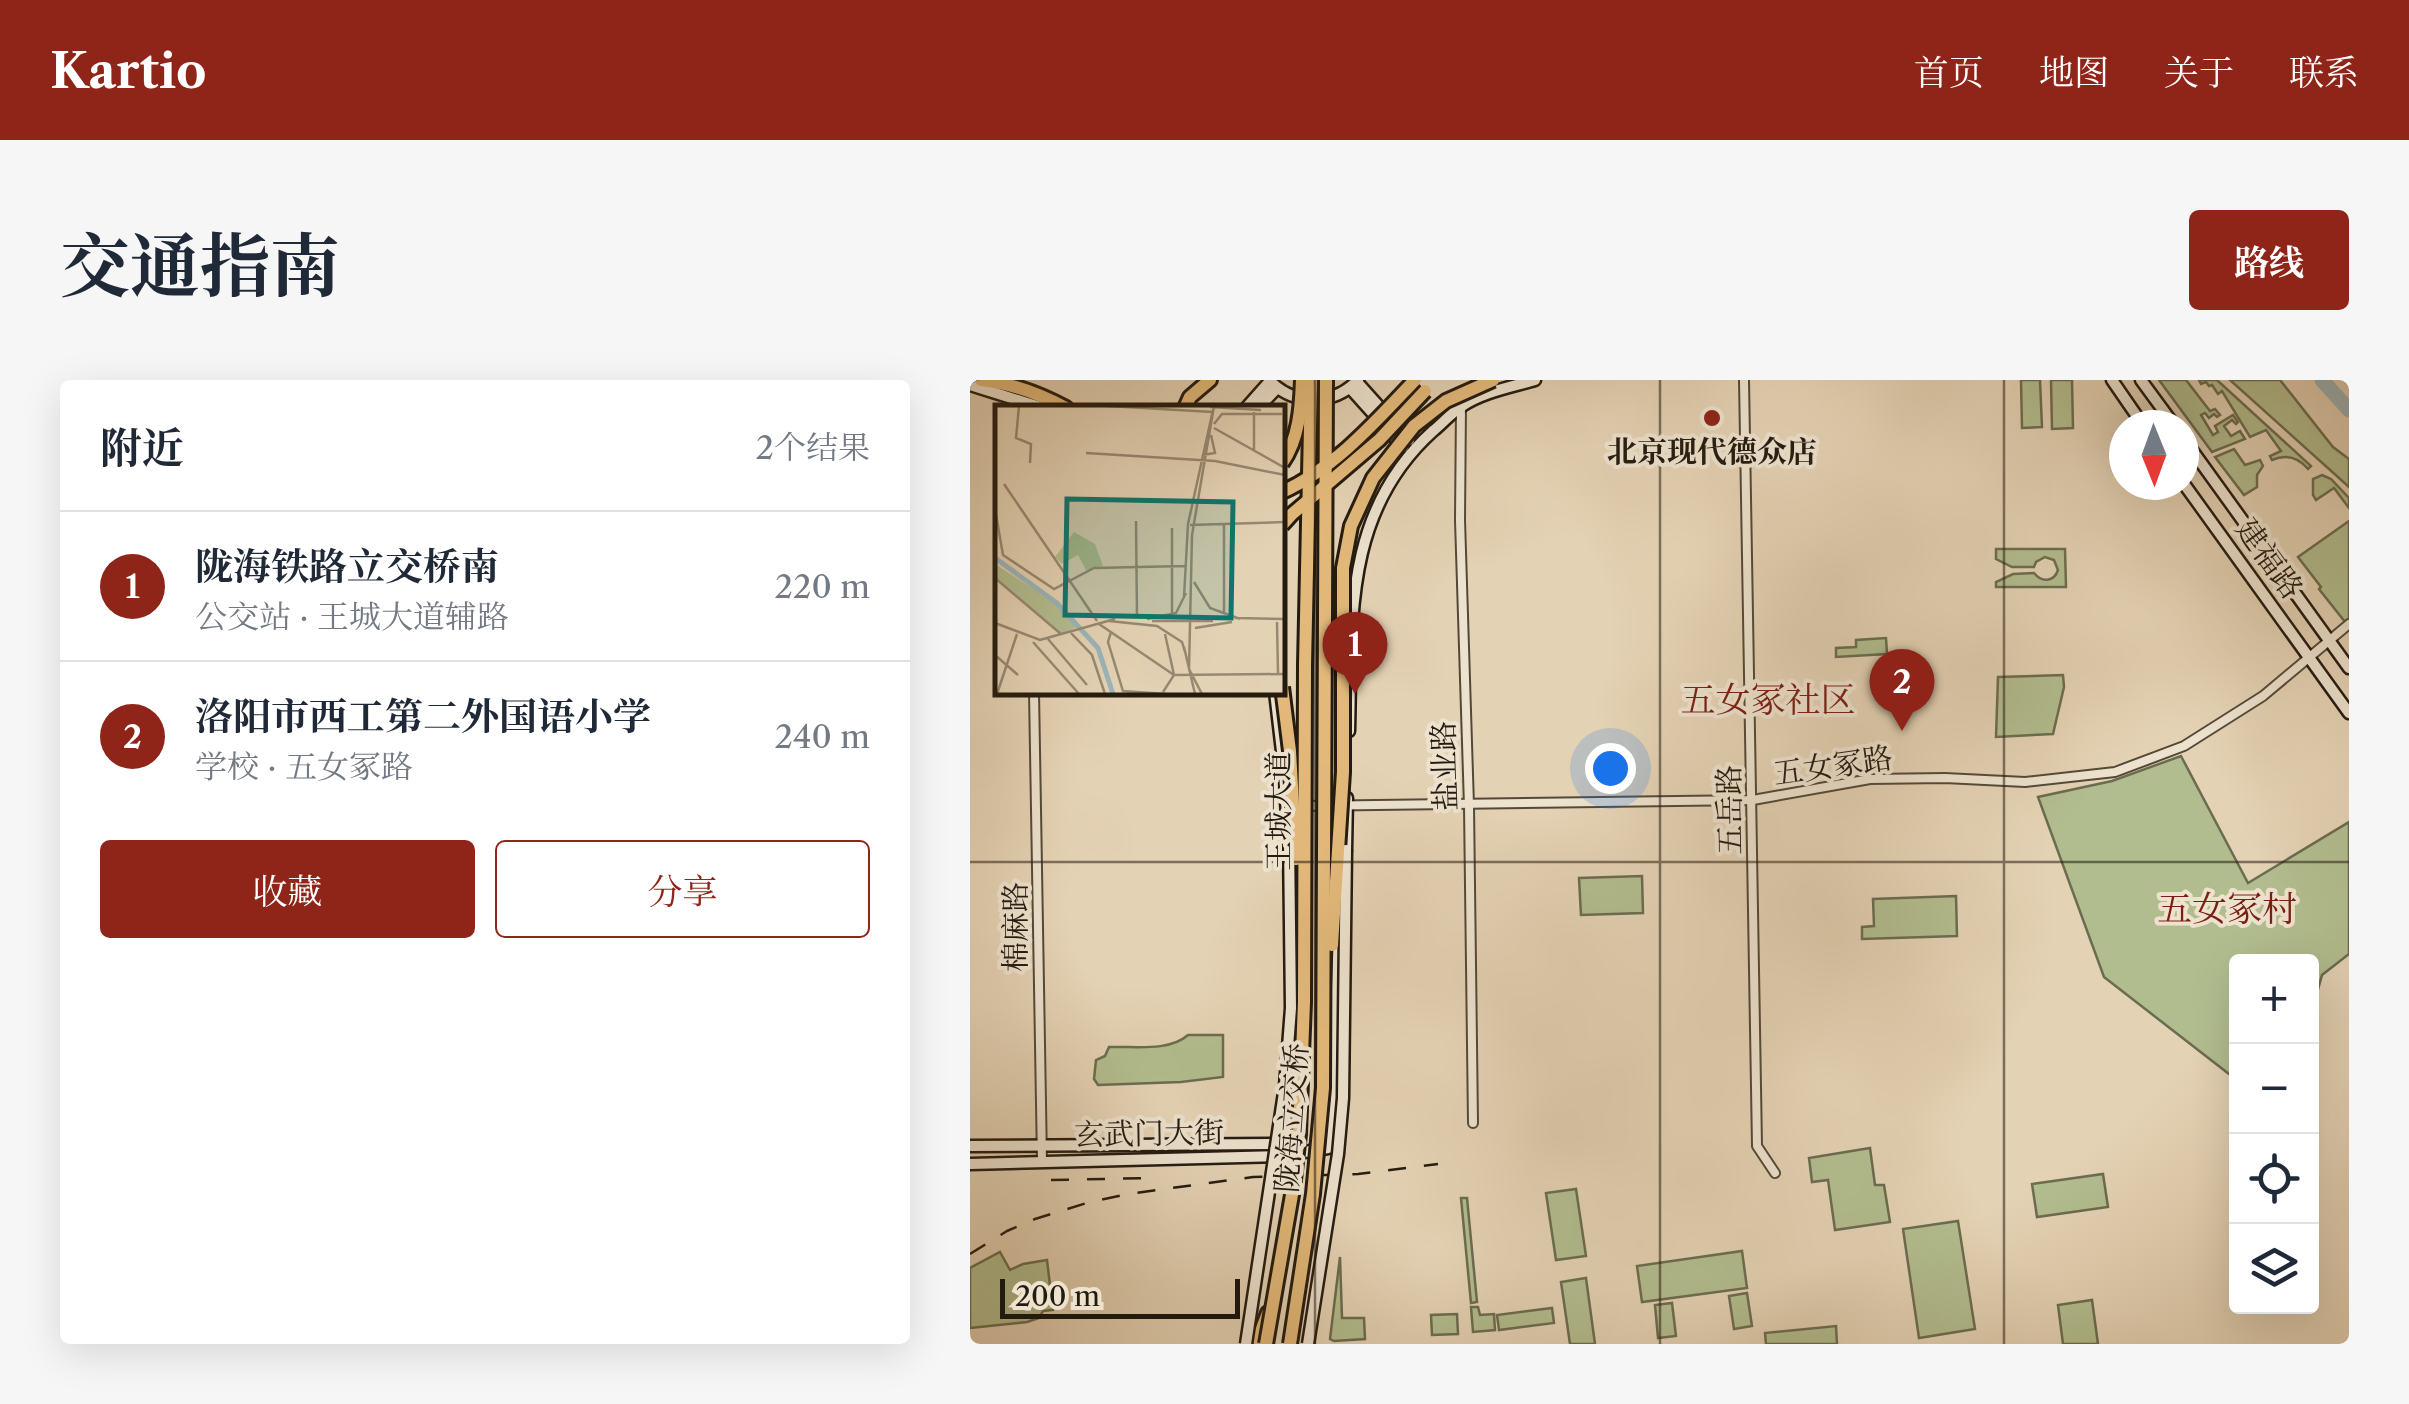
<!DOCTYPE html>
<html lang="zh">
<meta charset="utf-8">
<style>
body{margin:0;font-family:"Libre Caslon Text","Noto Serif SC",serif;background:#f6f6f7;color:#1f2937}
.controls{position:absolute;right:30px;bottom:30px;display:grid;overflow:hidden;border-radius:10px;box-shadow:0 10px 40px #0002}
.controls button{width:90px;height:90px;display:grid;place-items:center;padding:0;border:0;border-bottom:2px solid #e0e1e3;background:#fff;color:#1f2937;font:50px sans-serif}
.compass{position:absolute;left:1139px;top:30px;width:90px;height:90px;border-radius:50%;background:#fff;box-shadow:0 10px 40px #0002;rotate:179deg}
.scale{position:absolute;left:30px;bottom:25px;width:240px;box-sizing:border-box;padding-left:10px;border:5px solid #241b10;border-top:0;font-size:28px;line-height:35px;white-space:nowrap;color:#241b10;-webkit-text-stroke:8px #ede2ce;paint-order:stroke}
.you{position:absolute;left:640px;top:388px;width:35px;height:35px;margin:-25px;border:8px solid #fff;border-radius:50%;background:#1a73e8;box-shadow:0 0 0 15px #1a73e833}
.badge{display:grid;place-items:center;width:65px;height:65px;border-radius:50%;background:#8f2418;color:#fff;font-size:32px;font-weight:700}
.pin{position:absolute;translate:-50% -82px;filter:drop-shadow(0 2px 5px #0008)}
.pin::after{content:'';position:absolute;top:52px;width:35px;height:30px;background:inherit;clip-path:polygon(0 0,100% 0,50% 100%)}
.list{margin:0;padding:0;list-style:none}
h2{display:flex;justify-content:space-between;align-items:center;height:130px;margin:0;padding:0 40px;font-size:42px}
h2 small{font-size:32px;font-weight:400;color:#747a83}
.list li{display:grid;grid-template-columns:65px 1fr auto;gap:30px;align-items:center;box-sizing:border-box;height:150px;padding:0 40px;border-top:2px solid #e0e1e3}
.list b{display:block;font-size:38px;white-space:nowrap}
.list p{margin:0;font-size:32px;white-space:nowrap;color:#747a83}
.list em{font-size:32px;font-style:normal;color:#747a83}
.actions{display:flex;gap:20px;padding:30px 40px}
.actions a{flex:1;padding:22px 0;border:2px solid #8f2418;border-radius:10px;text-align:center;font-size:35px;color:#8f2418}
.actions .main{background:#8f2418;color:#fff}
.icon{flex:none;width:55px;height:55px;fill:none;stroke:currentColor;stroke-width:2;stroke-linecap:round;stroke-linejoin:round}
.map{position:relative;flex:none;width:1379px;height:964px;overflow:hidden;border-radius:10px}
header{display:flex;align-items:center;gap:60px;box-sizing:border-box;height:140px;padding:0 50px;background:#8f2418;color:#fff}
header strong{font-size:48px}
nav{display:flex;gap:55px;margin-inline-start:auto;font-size:35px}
.intro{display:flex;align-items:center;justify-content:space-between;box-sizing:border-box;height:240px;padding:0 60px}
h1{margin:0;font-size:70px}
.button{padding:25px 45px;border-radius:10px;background:#8f2418;color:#fff;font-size:35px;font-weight:700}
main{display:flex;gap:60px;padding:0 60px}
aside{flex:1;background:#fff;border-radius:10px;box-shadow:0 10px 40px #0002}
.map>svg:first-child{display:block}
.green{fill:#b2bd8f;stroke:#6b6c50;stroke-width:2.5}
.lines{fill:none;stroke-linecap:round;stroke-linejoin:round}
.river{stroke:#9bb5b9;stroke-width:15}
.street-casing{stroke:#544939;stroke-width:12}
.secondary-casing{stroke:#241b10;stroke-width:15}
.highway-casing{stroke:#241b10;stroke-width:18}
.street{stroke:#ede2ce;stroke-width:8}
.secondary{stroke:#ede2ce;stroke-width:10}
.highway{stroke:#e2b97a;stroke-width:12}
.rail{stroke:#241b10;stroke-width:2.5;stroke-dasharray:18 18;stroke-linecap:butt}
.secondary-bridge-casing{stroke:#241b10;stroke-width:15;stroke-linecap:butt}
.highway-bridge-casing{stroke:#241b10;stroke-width:18;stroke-linecap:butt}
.secondary-bridge{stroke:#ede2ce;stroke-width:10}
.highway-bridge{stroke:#e2b97a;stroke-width:12}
.grid{fill:none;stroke:#241b10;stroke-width:2.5;stroke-opacity:0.55}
.poi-dot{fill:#8f2418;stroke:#ede2ce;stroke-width:4}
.labels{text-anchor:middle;stroke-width:8;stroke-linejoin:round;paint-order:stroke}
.poi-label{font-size:30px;font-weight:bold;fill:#241b10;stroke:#ede2ce}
.street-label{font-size:30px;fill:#241b10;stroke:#ede2ce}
.quarter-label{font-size:35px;fill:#7a1f14;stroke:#ede2ce}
.inset-river{fill:none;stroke:#9bb5b9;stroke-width:5}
.inset-road{fill:none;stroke:#978972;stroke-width:2.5}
.view{fill:#0f766e;fill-opacity:0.15;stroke:#0f766e;stroke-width:5}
.inset-edge{fill:none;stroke:#241b10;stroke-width:5}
</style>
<header>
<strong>Kartio</strong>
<nav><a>首页</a><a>地图</a><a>关于</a><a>联系</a></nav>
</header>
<div class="intro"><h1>交通指南</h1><a class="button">路线</a></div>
<main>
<aside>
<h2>附近<small>2个结果</small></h2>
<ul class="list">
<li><span class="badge">1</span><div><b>陇海铁路立交桥南</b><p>公交站 · 王城大道辅路</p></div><em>220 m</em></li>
<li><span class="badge">2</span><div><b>洛阳市西工第二外国语小学</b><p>学校 · 五女冢路</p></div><em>240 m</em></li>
</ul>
<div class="actions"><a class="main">收藏</a><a>分享</a></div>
</aside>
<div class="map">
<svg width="1379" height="964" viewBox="0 0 1379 964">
<rect width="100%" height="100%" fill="#e4d2b4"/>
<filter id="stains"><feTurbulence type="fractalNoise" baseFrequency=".002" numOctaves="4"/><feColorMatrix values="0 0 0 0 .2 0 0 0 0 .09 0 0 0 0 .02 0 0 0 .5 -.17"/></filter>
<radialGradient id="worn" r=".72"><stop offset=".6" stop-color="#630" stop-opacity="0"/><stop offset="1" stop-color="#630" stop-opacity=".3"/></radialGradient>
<g class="green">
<path d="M1051,0H1070L1072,47L1052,48Z"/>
<path d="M1081,0H1102L1103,48L1082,49Z"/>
<path d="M1189,0H1216L1240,31L1245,29L1250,35L1247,37L1244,34L1239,38L1235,33L1231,35L1243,55L1248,52L1245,46L1263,35L1268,42L1266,44L1262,40L1254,46L1261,56L1270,51L1275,59L1242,72Z"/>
<path d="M1229,0H1247L1341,86L1338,89C1328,77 1316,74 1302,80L1300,76L1311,71L1296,50L1280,57L1252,11L1248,14L1242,5L1239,6L1236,2L1231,4Z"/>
<path d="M1260,0H1310L1363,67L1379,79V107Z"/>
<path d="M1264,69L1275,85L1290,80L1293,86L1287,95V107L1274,115L1245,77Z"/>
<path d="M1352,95L1361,99L1379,118V128L1364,108L1346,120L1343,115V99Z"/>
<path d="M1379,141V247L1349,209L1351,207L1328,177Z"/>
<path d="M1026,169H1095L1096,207H1026V202L1043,194L1064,193C1072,203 1084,202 1088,190L1084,180L1075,177L1066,182L1064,187H1042L1026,179Z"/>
<path d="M916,258L917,274L866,277V268L886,267V260Z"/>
<path d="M1093,295L1094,307L1083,354L1026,357L1028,297Z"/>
<path d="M1211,376L1278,503L1379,442V574L1352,595L1342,631V582H1266V695L1259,694L1134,597L1068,417L1142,401Z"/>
<path d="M672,496L673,533L611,535L609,498Z"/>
<path d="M986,516L987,556L892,559V547L904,546L903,519Z"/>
<path d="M218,655H253V697L211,702L128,705L124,699L126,680L135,676L139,667C164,666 199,672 218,655Z"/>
<path d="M900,768L905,805H914L920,842L865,850L858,800L842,802L839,778Z"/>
<path d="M1133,794L1138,827L1067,837L1062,804Z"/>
<path d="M606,809L616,876L586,880L576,813Z"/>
<path d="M491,818H497L507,922L501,923Z"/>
<path d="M988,841L1005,949L949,958L933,849Z"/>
<path d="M772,871L777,908L672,922L667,886Z"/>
<path d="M30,872L40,890L53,884L77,880L83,930L73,931L69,938L57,942L0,948V888Z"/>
<path d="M370,877L372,938H394L395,959L364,961L360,959Z"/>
<path d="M616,898L625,964H600L591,902Z"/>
<path d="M777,913L782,946L764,949L759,916Z"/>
<path d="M1122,920L1128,964H1093L1088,925Z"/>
<path d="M702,923L706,956L688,958L685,925Z"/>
<path d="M501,927H508L510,935L524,934L525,950L503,952Z"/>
<path d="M582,928L584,943L529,950L527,935Z"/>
<path d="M487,934L488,954L462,955L461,935Z"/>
<path d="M866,946L867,964H796L795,953Z"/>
</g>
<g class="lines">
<path class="river" d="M1352,0L1379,30"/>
<defs>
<g id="street">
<path d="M774,0L787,766L805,793"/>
<path d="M491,26L490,140L499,426L503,743"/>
<path d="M64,312L72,782"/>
<path d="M332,426L783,420L900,399L975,398L1055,402L1145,392L1214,366L1293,316L1379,244"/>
</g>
<g id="secondary">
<path d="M299,0C324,26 363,26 388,0"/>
<path d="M1142,0L1173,45"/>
<path d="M1171,0L1204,45"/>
<path d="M387,2L439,60"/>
<path d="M0,5L73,28"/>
<path d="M380,8L433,67"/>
<path d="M276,28L300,1"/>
<path d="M288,28L307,8"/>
<path d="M1214,59L1379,288"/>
<path d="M1214,104L1379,333"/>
<path d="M305,312L313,380L319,462"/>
<path d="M379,351C382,240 373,132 463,51C473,43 482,32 492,26C513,12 541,7 565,0"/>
<path d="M376,470L377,418"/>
<path d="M0,766L313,764L321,706L324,639"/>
<path d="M0,784L311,776L358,768L364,692L369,551"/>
</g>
<g id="highway">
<path d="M11,0C40,3 70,14 96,28"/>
<path d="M215,28L220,17L240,0"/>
<path d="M286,964L298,933"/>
</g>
</defs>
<use href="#street" class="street-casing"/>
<use href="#secondary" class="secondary-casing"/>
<use href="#highway" class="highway-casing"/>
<use href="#street" class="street"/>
<use href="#secondary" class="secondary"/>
<use href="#highway" class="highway"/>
<g class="rail">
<path d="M81,800L183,798"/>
<path d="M0,874L37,851L65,839L120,822L158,814L283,797L388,794L468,784"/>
</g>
<defs>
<g id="secondary-bridge">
<path d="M276,964L315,706L321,628L319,462"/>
<path d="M338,964L368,774L373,718L376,470"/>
</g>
<g id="highway-bridge">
<path d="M312,83C329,59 331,28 332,0"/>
<path d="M312,112C365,88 406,41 445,0"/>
<path d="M312,145L322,134L409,60L455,11"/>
<path d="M312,307L320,371L326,479"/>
<path d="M362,565L373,392V188L381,146L403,98L444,46L476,21L523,0"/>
<path d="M296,964L323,809L329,754L334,622L335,285L341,0"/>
<path d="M320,964L343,814L353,708L356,0"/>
</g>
</defs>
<use href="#secondary-bridge" class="secondary-bridge-casing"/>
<use href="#highway-bridge" class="highway-bridge-casing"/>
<use href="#secondary-bridge" class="secondary-bridge"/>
<use href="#highway-bridge" class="highway-bridge"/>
</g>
<path class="grid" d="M345,0V964M690,0V964M1034,0V964M0,482H1379"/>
<circle class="poi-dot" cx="742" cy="38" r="10"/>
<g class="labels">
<g class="poi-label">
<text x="742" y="82">北京现代德众店</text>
</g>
<g class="street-label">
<text transform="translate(1299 179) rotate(54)" y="10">建福路</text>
<text transform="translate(475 386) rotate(-92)" y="10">盐业路</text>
<text transform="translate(863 386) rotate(-8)" y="10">五女冢路</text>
<text transform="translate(760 430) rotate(-91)" y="10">五岳路</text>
<text transform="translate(309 431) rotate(-90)" y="10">王城大道</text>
<text transform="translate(46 547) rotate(-90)" y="10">棉麻路</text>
<text transform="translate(322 738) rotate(-86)" y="10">陇海立交桥</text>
<text transform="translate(179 754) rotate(-1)" y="10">玄武门大街</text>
</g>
<g class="quarter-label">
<text x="798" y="332">五女冢社区</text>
<text x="1257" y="541">五女冢村</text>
</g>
</g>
<g transform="translate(25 25)">
<rect width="290" height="290" fill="#e4d2b4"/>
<path d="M79,127L100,139L108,161L91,165L83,150L67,159L60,152ZM0,159L59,197L82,222L67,229L0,172Z" fill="#b2bd8f"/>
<path class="inset-river" d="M0,153L62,198L103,243L118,289"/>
<path class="inset-road" d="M24,1L21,33L36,39L35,58M113,1L218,7M215,2L266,5M219,19L227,9H287M219,23L290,63M259,45V7M91,48L220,56L290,70M207,50L220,48L216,30M9,79L102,216M0,104L8,150L59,184L99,163L190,161M141,116L142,213M229,119V207M195,120L290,117M0,173L66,229M199,177L215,203L245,214M189,192L193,119L218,5M177,209V123M240,213L290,214M152,214L181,208L191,188M114,216L162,221L187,237L190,247M157,216H218M282,217L283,269M0,218L45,235L120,214M104,219L179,270L290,269M200,223L237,217M116,227L113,237L128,286L171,289M76,228L97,250L110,289M53,234L92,280M38,237L84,289M189,242L200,289M0,250L23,270M168,287L179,270L170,229M2,289L22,229M207,289L194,264L197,130L219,1"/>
<path class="view" d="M72,94L238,97L236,213L70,210Z"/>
<rect width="290" height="290" class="inset-edge"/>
</g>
<rect width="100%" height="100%" filter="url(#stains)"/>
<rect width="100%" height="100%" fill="url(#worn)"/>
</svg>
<div class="controls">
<button>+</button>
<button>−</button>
<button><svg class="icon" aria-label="locate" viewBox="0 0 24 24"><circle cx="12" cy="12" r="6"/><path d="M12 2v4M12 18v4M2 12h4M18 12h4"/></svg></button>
<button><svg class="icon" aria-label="layers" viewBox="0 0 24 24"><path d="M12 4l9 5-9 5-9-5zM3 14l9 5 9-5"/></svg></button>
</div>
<svg class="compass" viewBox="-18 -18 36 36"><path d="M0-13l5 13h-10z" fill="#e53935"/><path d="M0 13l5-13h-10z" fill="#747a83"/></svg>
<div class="scale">200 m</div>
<div class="you"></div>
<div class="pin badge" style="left:385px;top:314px">1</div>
<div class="pin badge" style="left:932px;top:351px">2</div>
</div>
</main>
